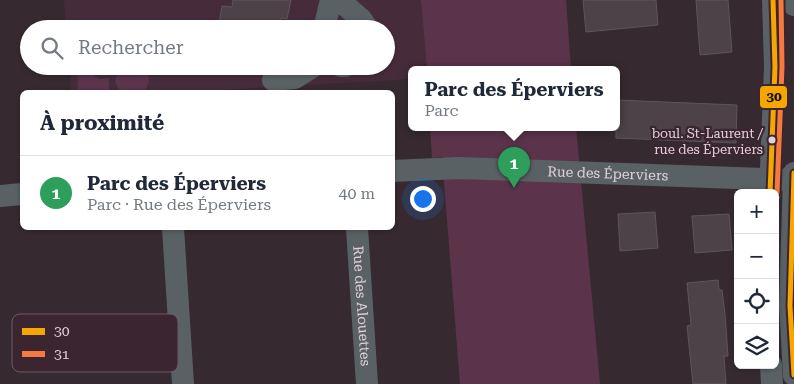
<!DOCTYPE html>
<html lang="fr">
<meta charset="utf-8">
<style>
body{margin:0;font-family:"Roboto Serif",serif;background:#f6f6f7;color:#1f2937}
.controls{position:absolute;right:15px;bottom:15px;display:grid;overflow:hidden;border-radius:8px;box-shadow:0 1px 4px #0004}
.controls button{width:45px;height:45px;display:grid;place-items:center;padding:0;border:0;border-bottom:1px solid #e0e1e3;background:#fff;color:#1f2937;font:25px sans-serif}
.you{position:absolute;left:422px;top:198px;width:18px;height:18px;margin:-12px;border:4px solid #fff;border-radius:50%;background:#1a73e8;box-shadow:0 0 0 8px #1a73e833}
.badge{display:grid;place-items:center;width:32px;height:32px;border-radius:50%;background:#2563eb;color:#fff;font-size:16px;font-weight:700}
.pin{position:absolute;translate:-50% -41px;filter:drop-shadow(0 1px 2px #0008)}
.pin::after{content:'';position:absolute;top:26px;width:18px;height:15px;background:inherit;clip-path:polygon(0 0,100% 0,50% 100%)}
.popup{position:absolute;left:408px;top:66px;width:212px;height:65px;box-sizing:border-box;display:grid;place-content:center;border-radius:8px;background:#fff;filter:drop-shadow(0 1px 4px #0005);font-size:16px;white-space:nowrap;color:#747a83}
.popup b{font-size:19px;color:#1f2937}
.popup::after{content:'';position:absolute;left:50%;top:100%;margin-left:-10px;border:10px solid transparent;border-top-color:#fff}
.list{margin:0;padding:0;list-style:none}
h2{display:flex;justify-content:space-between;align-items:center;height:65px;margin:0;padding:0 20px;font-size:21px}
h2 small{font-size:16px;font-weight:400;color:#747a83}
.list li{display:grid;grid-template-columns:32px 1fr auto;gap:15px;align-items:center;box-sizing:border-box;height:75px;padding:0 20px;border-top:1px solid #e0e1e3}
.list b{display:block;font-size:19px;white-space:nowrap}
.list p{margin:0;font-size:16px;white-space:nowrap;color:#747a83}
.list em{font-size:16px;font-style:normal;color:#747a83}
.icon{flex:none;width:28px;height:28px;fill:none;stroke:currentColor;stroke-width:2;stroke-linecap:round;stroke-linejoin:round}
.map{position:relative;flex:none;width:794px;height:384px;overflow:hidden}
.search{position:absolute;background:#fff;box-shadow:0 1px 4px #0004;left:20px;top:20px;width:375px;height:55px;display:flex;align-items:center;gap:12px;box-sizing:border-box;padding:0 18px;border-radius:28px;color:#747a83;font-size:19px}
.panel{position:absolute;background:#fff;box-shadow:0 1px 4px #0004;left:20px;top:90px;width:375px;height:140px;border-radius:8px}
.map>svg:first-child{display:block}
.built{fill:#462c3b}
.green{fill:#5b344c}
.building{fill:#4c4247;stroke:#5f545a}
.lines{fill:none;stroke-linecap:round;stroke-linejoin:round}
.minor{stroke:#596164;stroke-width:22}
.bus-1-casing{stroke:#3b2531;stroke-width:9}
.bus-2-casing{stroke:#3b2531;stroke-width:9}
.bus-1{stroke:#f7a600;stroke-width:5}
.bus-2{stroke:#f6793e;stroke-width:5}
.bus-dot{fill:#e1d2da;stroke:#3b2531;stroke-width:2}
.labels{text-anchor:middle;stroke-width:4.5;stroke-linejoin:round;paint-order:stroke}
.bus-label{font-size:13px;fill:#e1d2da;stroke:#3b2531;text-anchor:end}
.street-label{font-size:14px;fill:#e1d2da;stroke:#3b2531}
.key{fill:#3b2531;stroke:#6d5964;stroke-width:1}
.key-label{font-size:14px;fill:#e1d2da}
.line-badge{stroke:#3b2531;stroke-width:2}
.pale-badge-label{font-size:14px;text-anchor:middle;font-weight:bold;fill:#111}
</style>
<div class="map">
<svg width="794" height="384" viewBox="0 0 794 384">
<rect width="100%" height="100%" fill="#362a30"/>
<path class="built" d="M64,0H421L427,69H412L411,79L187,92H71L69,66H386V29H66Z"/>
<g class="green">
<path d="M421,0H566L571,69H427Z"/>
<path d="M77,66H92L93,75L100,79L109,78V91L78,92Z"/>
<path d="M119,66H144L149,79L147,87L144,90L120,91L115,82Z"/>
<path d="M430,127H576L600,384H460L442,157L432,158Z"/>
</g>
<g class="building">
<path d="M233,0H291L287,19L281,18L279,29H218L222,6L232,7Z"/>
<path d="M583,0H656L658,25L586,32Z"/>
<path d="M696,0H728L732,52L700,55Z"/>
<path d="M616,100L737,105L736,143L616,138Z"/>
<path d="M655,212L658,248L620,251L618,214Z"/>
<path d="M729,214L732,250L695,253L692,216Z"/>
<path d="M718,280L719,290H722L725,314L728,356H724L726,384H693L687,326L691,325L687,283Z"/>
</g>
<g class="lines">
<g class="minor">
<path d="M339,0L361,19L368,29"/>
<path d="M794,0V5"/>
<path d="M324,29L331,0"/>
<path d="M341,66H345"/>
<path d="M273,80L295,78L314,66"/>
<path id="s1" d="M392,171L459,168L794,180"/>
<path d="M794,173L790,306L794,375"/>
<path d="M770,193L775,67L773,0"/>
<path d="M0,196L22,194"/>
<path d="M173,228L183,384"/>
<path id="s2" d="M357,228L367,384"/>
<path d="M771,365L772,384"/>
</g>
<defs>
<g id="bus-1">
<path d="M794,173L790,306L794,375"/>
<path d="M770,193L775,67L773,0"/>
</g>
<path id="bus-2" d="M777,193L782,67L781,0"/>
</defs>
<use href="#bus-1" class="bus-1-casing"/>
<use href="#bus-2" class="bus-2-casing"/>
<use href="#bus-1" class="bus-1"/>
<use href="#bus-2" class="bus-2"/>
</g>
<circle class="bus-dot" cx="772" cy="140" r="4.5"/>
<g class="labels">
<g class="bus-label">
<text x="763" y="138">boul. St-Laurent /<tspan x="763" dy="16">rue des Éperviers</tspan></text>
</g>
<g class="street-label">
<text dy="5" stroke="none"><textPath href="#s1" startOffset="216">Rue des Éperviers</textPath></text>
<text dy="5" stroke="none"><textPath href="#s2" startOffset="78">Rue des Alouettes</textPath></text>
</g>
</g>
<rect x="12" y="314" width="166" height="58" rx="8" class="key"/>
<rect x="22" y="328" width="23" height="7" fill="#f7a600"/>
<rect x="22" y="351" width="23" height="6" fill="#f6793e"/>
<g class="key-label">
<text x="54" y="336">30</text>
<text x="54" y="359">31</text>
</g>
<rect class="line-badge" x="759" y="85" width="29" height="24" rx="5" fill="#f7a600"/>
<g class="pale-badge-label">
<text x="774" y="101">30</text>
</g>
</svg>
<div class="controls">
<button>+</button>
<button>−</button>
<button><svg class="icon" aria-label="locate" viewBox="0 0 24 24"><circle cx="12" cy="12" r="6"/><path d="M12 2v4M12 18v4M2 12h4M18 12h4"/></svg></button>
<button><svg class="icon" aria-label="layers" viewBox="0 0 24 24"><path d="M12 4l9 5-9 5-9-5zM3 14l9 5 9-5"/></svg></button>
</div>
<div class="you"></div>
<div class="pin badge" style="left:514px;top:188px;background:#2e9e5b">1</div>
<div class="popup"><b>Parc des Éperviers</b>Parc</div>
<div class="search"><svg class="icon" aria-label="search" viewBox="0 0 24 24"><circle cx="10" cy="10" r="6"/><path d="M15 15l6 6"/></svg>Rechercher</div>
<section class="panel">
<h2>À proximité<small></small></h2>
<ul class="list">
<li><span class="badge" style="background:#2e9e5b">1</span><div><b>Parc des Éperviers</b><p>Parc · Rue des Éperviers</p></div><em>40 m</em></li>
</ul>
</section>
</div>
